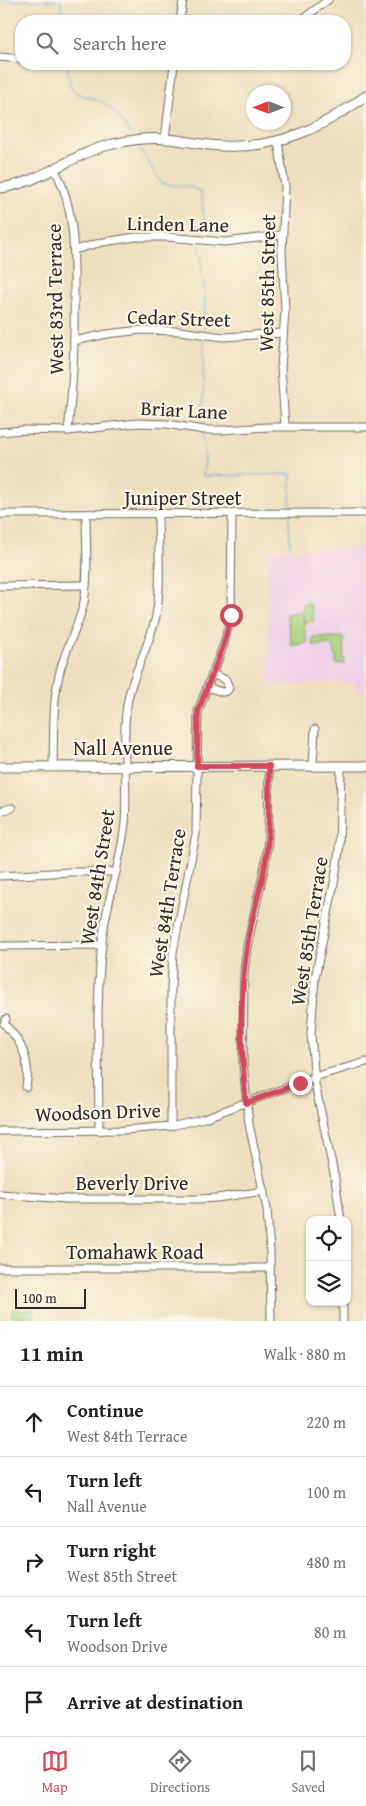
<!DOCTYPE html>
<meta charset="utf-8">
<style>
body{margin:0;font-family:"Gentium Book Plus",serif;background:#f6f6f6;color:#222}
.controls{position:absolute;right:15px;bottom:15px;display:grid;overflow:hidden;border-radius:10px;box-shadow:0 1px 4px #0004}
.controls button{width:45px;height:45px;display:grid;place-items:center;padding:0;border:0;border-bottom:1px solid #e0e0e0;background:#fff;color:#222;font:25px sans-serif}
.compass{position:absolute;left:246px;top:85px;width:45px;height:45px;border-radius:50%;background:#fff;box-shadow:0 1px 4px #0004;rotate:270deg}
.scale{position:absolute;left:15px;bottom:12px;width:71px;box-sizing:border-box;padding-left:5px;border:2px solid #2b2b2b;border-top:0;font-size:14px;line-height:18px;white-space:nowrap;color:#2b2b2b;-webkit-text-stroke:4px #fcf5e5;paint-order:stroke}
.stop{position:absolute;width:15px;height:15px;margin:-11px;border:4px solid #d1495b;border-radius:50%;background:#fff}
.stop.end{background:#d1495b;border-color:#fff;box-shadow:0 1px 5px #0008}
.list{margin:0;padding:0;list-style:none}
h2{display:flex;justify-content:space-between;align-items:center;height:65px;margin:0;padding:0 20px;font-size:21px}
h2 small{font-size:16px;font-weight:400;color:#767676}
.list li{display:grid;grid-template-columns:32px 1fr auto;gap:15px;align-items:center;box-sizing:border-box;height:70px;padding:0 20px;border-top:1px solid #e0e0e0}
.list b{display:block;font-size:19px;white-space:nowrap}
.list p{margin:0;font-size:16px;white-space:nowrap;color:#767676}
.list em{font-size:16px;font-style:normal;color:#767676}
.icon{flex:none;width:28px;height:28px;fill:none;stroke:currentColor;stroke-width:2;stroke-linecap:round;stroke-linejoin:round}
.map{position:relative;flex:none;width:366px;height:1321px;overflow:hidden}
.search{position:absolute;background:#fff;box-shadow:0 1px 4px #0004;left:15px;right:15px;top:15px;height:55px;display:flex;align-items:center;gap:12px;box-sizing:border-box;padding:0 18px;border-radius:20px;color:#767676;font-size:19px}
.sheet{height:415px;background:#fff}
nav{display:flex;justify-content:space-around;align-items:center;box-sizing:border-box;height:70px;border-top:1px solid #e0e0e0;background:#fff;font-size:14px;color:#767676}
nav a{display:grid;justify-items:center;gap:2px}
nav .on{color:#d1495b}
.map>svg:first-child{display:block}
.built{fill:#eed0e7}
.green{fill:#a5d07d;stroke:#687e54}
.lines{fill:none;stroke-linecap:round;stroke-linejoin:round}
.stream{stroke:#6ba6db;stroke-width:1}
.minor-casing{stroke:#6f6a5f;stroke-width:9}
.major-casing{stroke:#6f6a5f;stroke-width:11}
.minor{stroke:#fff;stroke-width:7}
.major{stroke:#fff;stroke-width:9}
.route{stroke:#d1495b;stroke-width:6}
.labels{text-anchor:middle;stroke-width:4.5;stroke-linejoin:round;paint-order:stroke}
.street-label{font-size:20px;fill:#2b2b2b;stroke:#fcf5e5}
</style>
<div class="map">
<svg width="366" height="1321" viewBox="0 0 366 1321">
<rect width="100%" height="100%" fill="#fcf5e5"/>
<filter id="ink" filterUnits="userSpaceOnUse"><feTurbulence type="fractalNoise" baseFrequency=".02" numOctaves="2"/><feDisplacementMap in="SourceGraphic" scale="10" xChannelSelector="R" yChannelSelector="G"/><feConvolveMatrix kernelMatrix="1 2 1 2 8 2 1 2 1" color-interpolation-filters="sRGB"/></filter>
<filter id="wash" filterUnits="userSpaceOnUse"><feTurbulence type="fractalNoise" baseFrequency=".0096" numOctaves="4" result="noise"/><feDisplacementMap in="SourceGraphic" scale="20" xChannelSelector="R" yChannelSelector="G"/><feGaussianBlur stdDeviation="1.12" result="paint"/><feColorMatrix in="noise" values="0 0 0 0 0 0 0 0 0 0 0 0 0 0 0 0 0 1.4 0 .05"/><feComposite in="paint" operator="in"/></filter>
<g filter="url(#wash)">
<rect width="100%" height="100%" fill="#ede0bf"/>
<path class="built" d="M366,548V692H360L354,684L346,682L269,685L267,550Z"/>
<g class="green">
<path d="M310,603L314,621L305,623L302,604Z"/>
<path d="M302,611L307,643L292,646L286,614Z"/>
<path d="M313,637H344V664H336V656L332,645H313Z"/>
<path d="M12,1309L34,1310V1317H12Z"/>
</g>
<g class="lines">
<g class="stream">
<path d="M0,0H57"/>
<path d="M60,0L63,21"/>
<path d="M67,64L70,86L76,93L103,102L117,114L130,133"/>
<path d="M139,147L162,184L191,187L201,192L204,220L201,237"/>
<path d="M200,246L205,301L204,329"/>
<path d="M203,425L204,339"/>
<path d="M202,434L205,459L203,476L291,474L290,508"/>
<path d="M289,518L290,546"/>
</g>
</g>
</g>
<g filter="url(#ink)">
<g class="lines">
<defs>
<g id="minor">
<path d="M180,21L183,0"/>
<path d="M300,21L328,0"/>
<path d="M0,57L21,59"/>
<path d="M165,139L174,64"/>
<path d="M278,141L285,187L282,252L285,311L281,367L285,426"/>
<path d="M55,169C76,211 74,251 74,297C75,342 73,386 68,431"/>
<path d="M74,250L103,242L136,237H167L225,242L282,235"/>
<path d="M74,341L107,334L142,330L179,331L224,337L283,333"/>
<path d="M0,432L23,430L68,431L137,423L167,424L204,430H222L268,427H366"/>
<path d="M0,514L366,513"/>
<path d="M0,586L86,585"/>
<path d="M207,687L222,692L227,691L229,688L226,680L212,674"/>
<path d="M53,766C54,734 52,703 60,671C66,647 79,626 84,602C89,574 86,543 86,514"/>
<path d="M269,766L268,840L265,865L247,947L244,972L243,1063L249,1124L267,1209L270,1252L271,1321"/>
<path d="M313,766L315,729"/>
<path d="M0,811L12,808"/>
<path d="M0,876L69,872H116"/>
<path d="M0,946L102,945"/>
<path d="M6,1019L4,1024C23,1042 31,1062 26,1087"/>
<path d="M171,1126V988L173,952L196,834L198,711L224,644L231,615L232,514"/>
<path d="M0,1131L125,1130L171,1126L204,1118L321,1075L366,1062"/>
<path d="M99,1131C99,1065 95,999 103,934C108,897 121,861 125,823C128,786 122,750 126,713C129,678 149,649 156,616C162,583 158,547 158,514"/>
<path d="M0,1194L67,1199H197L217,1198L264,1191"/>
<path d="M341,1220L335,1179L315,1084L311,1034L315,978L335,878L339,851L341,766"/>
<path d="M0,1268H270"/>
<path d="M343,1302V1321"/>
</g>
<g id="major">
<path d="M0,188C42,183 72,153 113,144C133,139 156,137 177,140C192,142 207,146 222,146C279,149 321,128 366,96"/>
<path d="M0,767L366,766"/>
</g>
</defs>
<use href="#minor" class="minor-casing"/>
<use href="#major" class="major-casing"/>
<use href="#minor" class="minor"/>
<use href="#major" class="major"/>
</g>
</g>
<g class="lines" filter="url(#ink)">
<path class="route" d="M231,615L224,644L198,711L197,766H269C269,799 270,832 265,865C260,892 251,919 247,947C239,997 241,1053 246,1103L300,1083"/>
</g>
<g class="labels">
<g class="street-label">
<text transform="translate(178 224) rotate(1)" y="7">Linden Lane</text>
<text transform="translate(267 283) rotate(-89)" y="7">West 85th Street</text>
<text transform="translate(55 299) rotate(-91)" y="7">West 83rd Terrace</text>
<text transform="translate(179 318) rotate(2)" y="7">Cedar Street</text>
<text transform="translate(184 410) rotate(3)" y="7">Briar Lane</text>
<text x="183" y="505">Juniper Street</text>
<text x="123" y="755">Nall Avenue</text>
<text transform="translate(97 877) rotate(-81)" y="7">West 84th Street</text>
<text transform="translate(167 903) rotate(-81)" y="7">West 84th Terrace</text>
<text transform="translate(309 931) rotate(-81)" y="7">West 85th Terrace</text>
<text transform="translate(98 1112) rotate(-2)" y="7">Woodson Drive</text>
<text x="132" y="1190">Beverly Drive</text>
<text x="135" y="1259">Tomahawk Road</text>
</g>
</g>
</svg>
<div class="controls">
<button><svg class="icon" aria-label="locate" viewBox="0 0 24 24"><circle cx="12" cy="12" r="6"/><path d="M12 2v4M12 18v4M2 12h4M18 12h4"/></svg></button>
<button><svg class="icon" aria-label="layers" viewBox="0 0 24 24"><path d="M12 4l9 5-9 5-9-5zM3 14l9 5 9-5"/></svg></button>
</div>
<svg class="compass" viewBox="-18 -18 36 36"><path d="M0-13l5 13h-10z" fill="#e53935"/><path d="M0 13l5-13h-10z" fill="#767676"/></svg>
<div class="scale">100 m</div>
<div class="stop" style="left:231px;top:615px"></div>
<div class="stop end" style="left:300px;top:1083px"></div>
<div class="search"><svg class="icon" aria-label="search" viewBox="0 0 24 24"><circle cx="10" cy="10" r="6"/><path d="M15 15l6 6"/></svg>Search here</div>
</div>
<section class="sheet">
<h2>11 min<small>Walk · 880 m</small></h2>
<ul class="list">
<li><svg class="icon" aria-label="ahead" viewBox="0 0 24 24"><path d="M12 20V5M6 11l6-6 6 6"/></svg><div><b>Continue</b><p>West 84th Terrace</p></div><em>220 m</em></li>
<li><svg class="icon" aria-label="left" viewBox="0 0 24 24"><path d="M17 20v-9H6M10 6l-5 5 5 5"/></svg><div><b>Turn left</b><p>Nall Avenue</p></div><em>100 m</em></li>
<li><svg class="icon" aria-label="right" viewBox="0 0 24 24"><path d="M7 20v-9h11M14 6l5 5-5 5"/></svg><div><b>Turn right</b><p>West 85th Street</p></div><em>480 m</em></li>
<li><svg class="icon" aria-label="left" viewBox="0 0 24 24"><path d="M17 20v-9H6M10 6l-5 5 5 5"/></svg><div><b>Turn left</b><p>Woodson Drive</p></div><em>80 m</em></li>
<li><svg class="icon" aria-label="arrive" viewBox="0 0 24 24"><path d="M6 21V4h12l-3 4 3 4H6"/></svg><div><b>Arrive at destination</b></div></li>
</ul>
</section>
<nav>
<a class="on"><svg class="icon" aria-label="map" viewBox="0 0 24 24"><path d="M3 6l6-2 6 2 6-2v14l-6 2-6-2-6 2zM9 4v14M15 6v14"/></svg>Map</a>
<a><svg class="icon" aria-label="directions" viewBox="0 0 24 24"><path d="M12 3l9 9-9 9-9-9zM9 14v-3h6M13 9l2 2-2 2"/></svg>Directions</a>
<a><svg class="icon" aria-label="saved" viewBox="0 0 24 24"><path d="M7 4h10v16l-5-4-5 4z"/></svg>Saved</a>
</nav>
